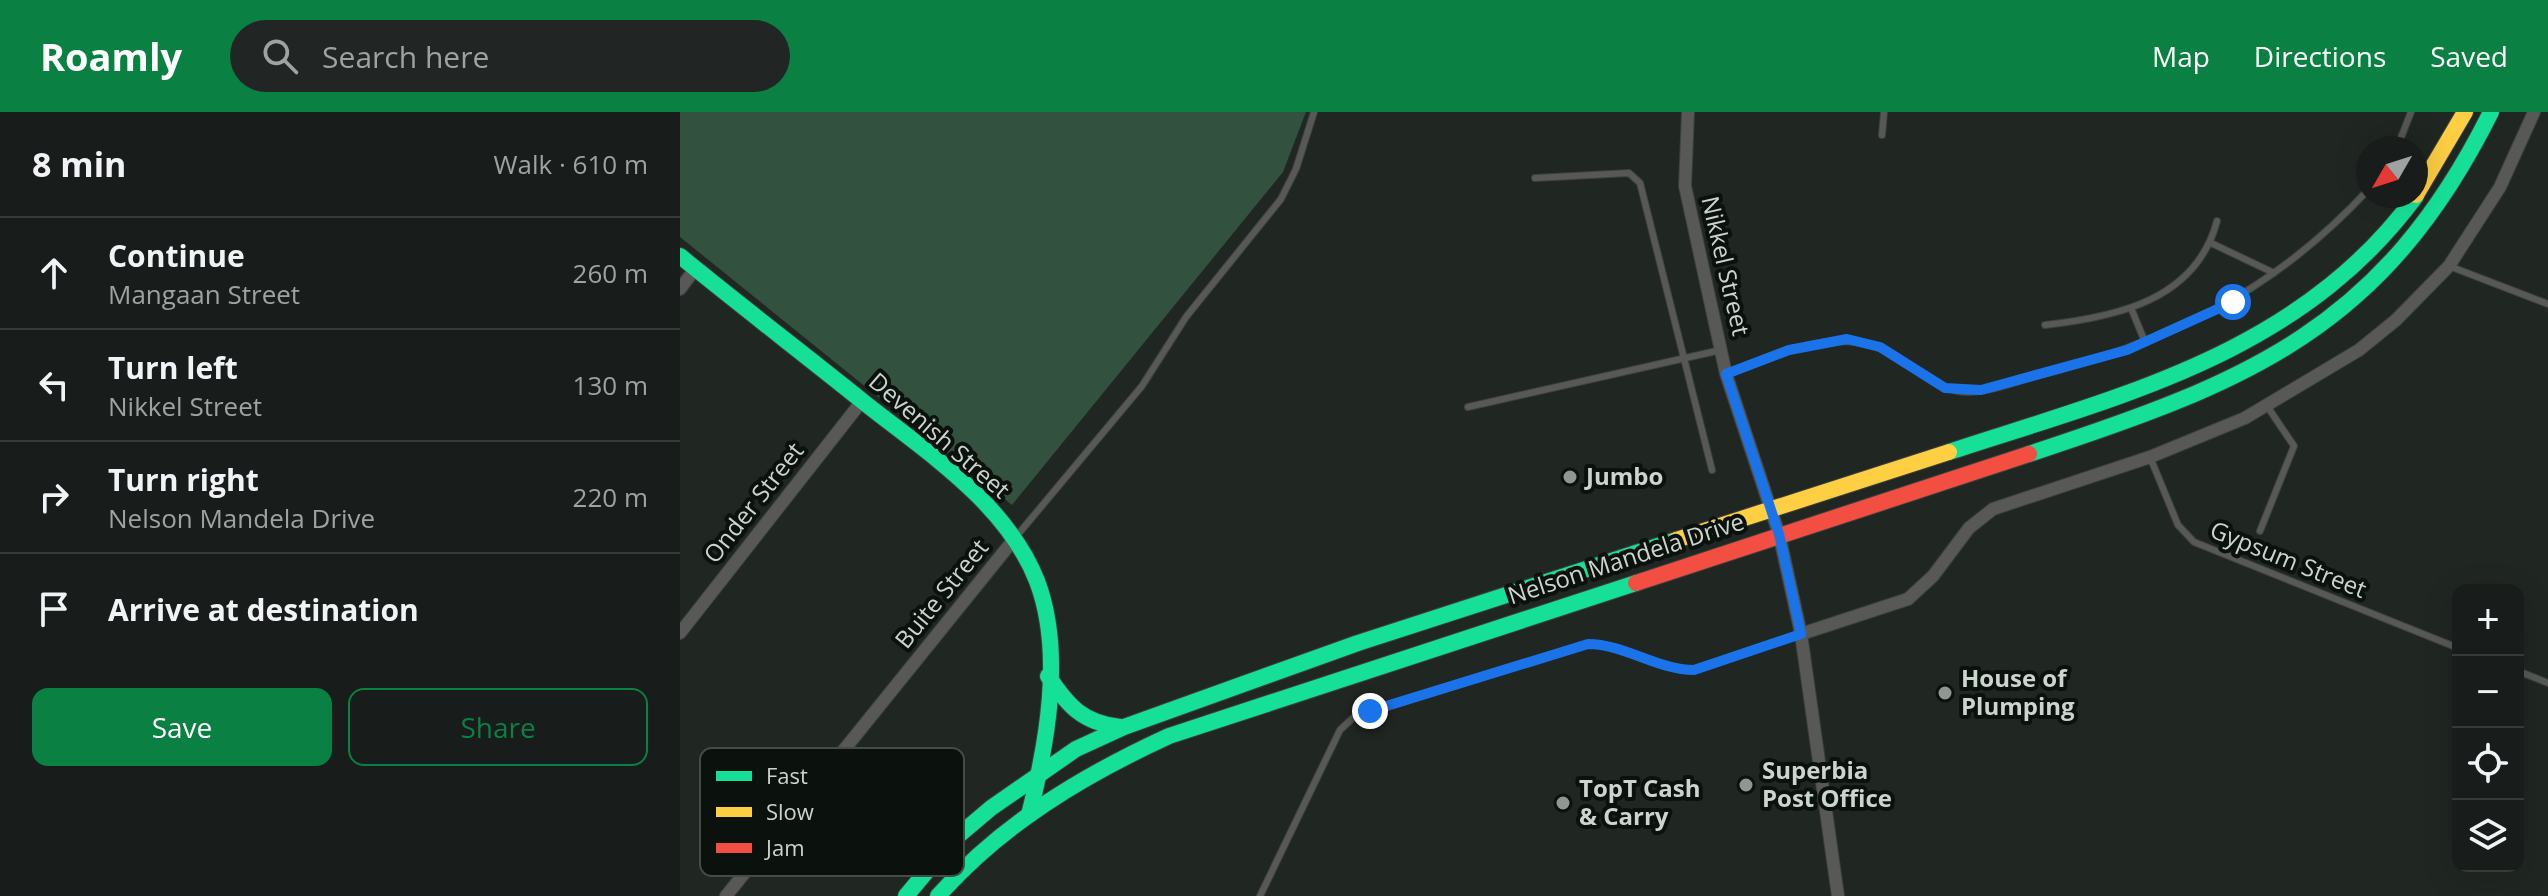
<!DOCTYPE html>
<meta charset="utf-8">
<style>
body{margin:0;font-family:"Open Sans",sans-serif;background:#212523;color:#f1f3f6}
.controls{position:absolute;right:24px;bottom:24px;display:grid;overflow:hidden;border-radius:16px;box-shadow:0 8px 32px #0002}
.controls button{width:72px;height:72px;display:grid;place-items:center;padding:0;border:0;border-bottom:2px solid #363a39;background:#181c1a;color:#f1f3f6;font:40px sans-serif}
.compass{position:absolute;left:1676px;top:24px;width:72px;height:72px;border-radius:50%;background:#181c1a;box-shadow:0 8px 32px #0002;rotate:231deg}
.stop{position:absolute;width:24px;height:24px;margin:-18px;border:6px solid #1a73e8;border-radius:50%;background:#fff}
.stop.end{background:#1a73e8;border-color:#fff;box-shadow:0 2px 8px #0008}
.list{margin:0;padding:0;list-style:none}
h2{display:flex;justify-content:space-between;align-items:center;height:104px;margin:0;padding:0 32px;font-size:34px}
h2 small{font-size:26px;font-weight:400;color:#9fa1a2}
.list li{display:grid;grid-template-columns:52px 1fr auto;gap:24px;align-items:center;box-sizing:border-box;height:112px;padding:0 32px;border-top:2px solid #363a39}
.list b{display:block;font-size:30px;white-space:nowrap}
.list p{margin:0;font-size:26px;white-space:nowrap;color:#9fa1a2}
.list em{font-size:26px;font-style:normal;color:#9fa1a2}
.actions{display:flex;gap:16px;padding:24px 32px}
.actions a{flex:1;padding:18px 0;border:2px solid #0b8043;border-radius:16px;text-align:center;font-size:28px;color:#0b8043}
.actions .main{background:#0b8043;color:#fff}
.icon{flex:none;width:44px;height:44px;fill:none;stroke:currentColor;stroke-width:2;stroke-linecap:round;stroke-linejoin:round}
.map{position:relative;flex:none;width:1868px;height:784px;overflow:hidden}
header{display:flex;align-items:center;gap:48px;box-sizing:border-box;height:112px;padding:0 40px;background:#0b8043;color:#fff}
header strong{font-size:38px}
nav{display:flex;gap:44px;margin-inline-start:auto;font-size:28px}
.search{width:560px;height:72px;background:#212523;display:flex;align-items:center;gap:20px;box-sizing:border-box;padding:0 28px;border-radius:44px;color:#9fa1a2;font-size:30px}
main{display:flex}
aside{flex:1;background:#181c1a}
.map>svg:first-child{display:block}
.green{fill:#32513e}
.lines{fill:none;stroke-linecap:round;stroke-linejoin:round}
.lane-casing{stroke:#3c413e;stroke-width:8}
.street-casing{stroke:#3c413e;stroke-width:14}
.fast-casing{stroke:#3c413e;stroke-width:18}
.slow-casing{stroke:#3c413e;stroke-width:18}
.jam-casing{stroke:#3c413e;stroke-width:18}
.lane{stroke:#585857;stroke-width:6}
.street{stroke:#585857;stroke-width:12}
.fast{stroke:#16e098;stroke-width:16}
.slow{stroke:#ffcf43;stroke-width:16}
.jam{stroke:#f24e42;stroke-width:16}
.route{stroke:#1a73e8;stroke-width:10}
.poi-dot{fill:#909792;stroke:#0b110d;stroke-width:3}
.labels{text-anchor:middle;stroke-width:8;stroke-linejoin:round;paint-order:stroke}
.street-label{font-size:24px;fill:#ccd4ce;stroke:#0b110d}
.poi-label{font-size:24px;font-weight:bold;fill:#ccd4ce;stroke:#0b110d;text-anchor:start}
.key{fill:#0b110d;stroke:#454c47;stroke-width:2}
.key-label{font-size:22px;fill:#ccd4ce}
</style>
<header>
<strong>Roamly</strong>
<div class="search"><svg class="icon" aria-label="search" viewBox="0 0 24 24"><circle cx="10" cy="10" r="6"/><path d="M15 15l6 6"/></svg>Search here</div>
<nav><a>Map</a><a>Directions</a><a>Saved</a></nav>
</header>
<main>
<aside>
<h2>8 min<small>Walk · 610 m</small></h2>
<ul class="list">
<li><svg class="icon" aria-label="ahead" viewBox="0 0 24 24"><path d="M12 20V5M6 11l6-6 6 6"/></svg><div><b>Continue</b><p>Mangaan Street</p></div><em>260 m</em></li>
<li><svg class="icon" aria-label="left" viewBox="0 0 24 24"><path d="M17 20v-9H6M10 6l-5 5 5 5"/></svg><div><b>Turn left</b><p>Nikkel Street</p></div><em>130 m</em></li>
<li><svg class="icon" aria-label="right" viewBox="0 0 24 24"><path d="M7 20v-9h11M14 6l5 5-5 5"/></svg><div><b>Turn right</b><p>Nelson Mandela Drive</p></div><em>220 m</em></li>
<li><svg class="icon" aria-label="arrive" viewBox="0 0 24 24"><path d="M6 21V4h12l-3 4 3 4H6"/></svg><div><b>Arrive at destination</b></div></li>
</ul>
<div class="actions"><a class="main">Save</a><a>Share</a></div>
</aside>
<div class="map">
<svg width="1868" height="784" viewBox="0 0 1868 784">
<rect width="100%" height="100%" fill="#202622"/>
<path class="green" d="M0,0H626L603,60L332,393L0,125Z"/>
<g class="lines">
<defs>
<g id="lane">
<path d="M1202,23L1204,0"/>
<path d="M1717,36L1731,0"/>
<path d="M855,66L949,61L960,71L1032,358"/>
<path d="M1531,131L1594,161"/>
<path d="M1769,154L1868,192"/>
<path d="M1451,196L1465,230"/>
<path d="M1365,213C1437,205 1516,188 1537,109"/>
<path d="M1046,262C1100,242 1159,211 1214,243C1235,255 1252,274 1277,279C1303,284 1335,269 1360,263C1493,228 1593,180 1688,78"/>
<path d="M788,295L1041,238"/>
<path d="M1470,345L1498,413L1514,430L1778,536"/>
<path d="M1580,419L1614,334L1587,294"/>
<path d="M335,426L462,274L506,205L601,87L616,57L634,0"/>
<path d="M1838,559L1868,571"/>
<path d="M580,784L660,618L673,606L908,532C945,532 977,558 1014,558L1121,522"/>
</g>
<g id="street">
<path d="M1008,0L1005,74L1046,262L1099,422L1121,522L1158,784"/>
<path d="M0,177L15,157"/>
<path d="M0,521L182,289"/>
<path d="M1121,522L1228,487L1253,464L1289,416L1313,397L1470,345L1565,306L1679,238L1716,208L1769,154L1820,75L1854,0"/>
<path d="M46,784L335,426"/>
</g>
<g id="fast">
<path d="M0,144C61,194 124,242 186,292C248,341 327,392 357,469C384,540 367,632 349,703"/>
<path d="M1269,340C1446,282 1620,241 1736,84"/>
<path d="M1349,342C1568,270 1703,217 1811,0"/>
<path d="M368,564C388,594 403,611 440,615"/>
<path d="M226,784L272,729L311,696L396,637L444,615L678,531L996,428"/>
<path d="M258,784C322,712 402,664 489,624L956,471"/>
</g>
<g id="slow">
<path d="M1736,83L1785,0"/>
<path d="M996,428L1269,340"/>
</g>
<path id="jam" d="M956,471L1349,342"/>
</defs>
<use href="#lane" class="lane-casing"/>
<use href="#street" class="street-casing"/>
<use href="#fast" class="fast-casing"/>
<use href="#slow" class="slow-casing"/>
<use href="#jam" class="jam-casing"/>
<use href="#lane" class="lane"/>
<use href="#street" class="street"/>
<use href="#fast" class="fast"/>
<use href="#slow" class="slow"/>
<use href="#jam" class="jam"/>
</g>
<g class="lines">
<path class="route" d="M690,599L908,532C945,532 977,558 1014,558L1121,522L1099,422L1046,262L1109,238L1167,227L1200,235L1265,276L1301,278L1447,238L1553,190"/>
</g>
<g class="poi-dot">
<circle cx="890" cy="365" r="8"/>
<circle cx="1265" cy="581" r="8"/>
<circle cx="1066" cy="673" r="8"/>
<circle cx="883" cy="691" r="8"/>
</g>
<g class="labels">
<g class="street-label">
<text transform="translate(1045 154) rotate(77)" y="8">Nikkel Street</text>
<text transform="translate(259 324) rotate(41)" y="8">Devenish Street</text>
<text transform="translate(74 391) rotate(-52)" y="8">Onder Street</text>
<text transform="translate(946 447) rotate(-18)" y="8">Nelson Mandela Drive</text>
<text transform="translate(1608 448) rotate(22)" y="8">Gypsum Street</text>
<text transform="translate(262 482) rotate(-51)" y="8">Buite Street</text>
</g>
<g class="poi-label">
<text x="906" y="373">Jumbo</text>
<text x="1281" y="575">House of<tspan x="1281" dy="28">Plumping</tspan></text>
<text x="1082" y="667">Superbia<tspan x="1082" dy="28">Post Office</tspan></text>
<text x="899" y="685">TopT Cash<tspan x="899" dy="28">&amp; Carry</tspan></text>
</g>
</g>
<rect x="20" y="636" width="264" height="128" rx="12" class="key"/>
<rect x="36" y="659" width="36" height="10" fill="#16e098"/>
<rect x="36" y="695" width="36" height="10" fill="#ffcf43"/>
<rect x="36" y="731" width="36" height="10" fill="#f24e42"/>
<g class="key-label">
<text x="86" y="672">Fast</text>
<text x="86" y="708">Slow</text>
<text x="86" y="744">Jam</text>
</g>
</svg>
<div class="controls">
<button>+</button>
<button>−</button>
<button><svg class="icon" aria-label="locate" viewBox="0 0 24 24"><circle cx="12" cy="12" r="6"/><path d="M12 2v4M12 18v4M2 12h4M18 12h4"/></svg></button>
<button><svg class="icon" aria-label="layers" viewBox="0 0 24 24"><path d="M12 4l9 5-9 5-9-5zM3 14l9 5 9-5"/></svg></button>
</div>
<svg class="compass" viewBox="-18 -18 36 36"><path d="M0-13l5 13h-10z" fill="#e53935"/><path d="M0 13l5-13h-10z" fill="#9fa1a2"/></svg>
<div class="stop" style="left:1553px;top:190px"></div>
<div class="stop end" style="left:690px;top:599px"></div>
</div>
</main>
